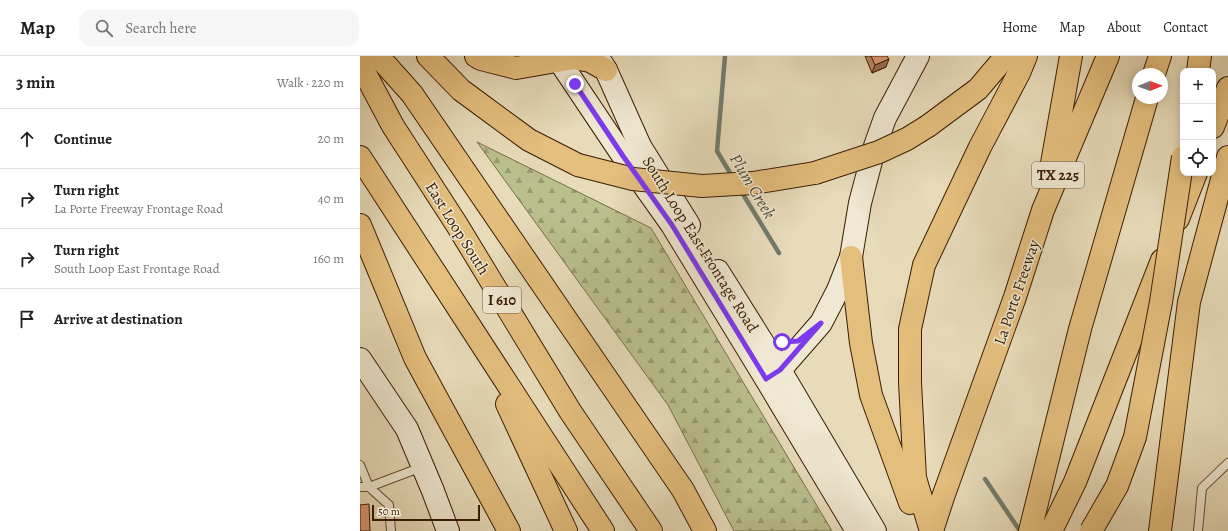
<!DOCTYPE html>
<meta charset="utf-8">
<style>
body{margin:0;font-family:Alegreya,serif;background:#f6f6f6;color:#202124}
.controls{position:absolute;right:12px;top:12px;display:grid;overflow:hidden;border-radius:8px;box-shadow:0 2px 10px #0003}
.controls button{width:36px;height:36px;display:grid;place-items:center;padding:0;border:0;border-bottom:1px solid #e0e0e0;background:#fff;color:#202124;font:20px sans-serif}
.compass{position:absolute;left:772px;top:12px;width:36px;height:36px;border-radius:50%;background:#fff;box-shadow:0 2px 10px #0003;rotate:89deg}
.scale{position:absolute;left:12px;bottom:10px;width:108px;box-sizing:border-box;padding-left:4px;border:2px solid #3a1d03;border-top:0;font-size:11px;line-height:14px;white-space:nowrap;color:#3a1d03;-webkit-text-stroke:3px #efe8d2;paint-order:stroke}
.stop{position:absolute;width:12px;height:12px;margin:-9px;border:3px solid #7c3aed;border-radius:50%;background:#fff}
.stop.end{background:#7c3aed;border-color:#fff;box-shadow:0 1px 4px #0008}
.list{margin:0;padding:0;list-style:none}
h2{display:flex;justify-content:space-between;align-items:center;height:52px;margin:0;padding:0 16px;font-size:17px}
h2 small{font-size:13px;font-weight:400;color:#757577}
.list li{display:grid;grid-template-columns:26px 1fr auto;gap:12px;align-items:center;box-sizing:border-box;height:60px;padding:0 16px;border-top:1px solid #e0e0e0}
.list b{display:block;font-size:15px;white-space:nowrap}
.list p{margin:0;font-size:13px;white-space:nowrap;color:#757577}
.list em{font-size:13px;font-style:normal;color:#757577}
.icon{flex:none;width:22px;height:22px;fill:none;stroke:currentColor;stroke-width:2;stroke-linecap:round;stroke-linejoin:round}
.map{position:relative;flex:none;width:868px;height:475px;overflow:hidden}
header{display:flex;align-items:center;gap:24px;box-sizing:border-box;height:56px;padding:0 20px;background:#fff;border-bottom:1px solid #e0e0e0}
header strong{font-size:19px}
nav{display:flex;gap:22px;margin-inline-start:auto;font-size:14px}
.search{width:280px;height:36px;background:#f6f6f6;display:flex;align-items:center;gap:10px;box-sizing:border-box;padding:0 14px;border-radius:12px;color:#757577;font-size:15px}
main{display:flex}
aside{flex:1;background:#fff}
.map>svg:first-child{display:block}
.forest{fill:url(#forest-firs);stroke:#7a6e48}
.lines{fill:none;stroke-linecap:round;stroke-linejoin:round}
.stream{stroke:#727c6b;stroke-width:4.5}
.service-casing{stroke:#654c31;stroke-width:10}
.secondary-casing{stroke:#3a1d03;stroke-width:24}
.motorway-casing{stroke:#3a1d03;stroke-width:24}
.service{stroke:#efe8d2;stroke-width:8}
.secondary{stroke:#efe8d2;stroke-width:22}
.motorway{stroke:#e4be7d;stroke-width:22}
.motorway-bridge-casing{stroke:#3a1d03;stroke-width:24;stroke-linecap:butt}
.motorway-bridge{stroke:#e4be7d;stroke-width:22}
.wall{fill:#bd8363;stroke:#3a1d03}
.shaded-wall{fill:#9a6a50;stroke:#3a1d03}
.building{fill:#dc9873;stroke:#3a1d03}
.route{stroke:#7c3aed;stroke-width:5}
.labels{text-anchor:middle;stroke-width:3;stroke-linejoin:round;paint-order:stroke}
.shield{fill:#efe8d2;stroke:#705a41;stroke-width:1}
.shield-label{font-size:15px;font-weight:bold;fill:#3a1d03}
.street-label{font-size:16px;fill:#3a1d03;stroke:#efe8d2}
.water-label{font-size:17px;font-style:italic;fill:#564c37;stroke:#efe8d2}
</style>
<header>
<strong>Map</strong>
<div class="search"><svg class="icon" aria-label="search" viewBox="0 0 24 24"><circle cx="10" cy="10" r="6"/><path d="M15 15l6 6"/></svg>Search here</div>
<nav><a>Home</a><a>Map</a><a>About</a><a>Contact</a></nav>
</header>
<main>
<aside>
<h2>3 min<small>Walk · 220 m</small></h2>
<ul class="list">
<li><svg class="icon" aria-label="ahead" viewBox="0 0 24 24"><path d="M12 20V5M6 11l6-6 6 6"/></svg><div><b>Continue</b></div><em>20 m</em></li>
<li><svg class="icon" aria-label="right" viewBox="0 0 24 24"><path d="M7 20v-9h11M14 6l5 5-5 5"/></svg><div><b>Turn right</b><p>La Porte Freeway Frontage Road</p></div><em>40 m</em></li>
<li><svg class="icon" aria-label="right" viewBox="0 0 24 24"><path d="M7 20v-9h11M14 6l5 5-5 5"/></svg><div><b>Turn right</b><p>South Loop East Frontage Road</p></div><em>160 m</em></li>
<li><svg class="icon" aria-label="arrive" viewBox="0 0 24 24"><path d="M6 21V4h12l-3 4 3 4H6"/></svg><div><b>Arrive at destination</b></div></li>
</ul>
</aside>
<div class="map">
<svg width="868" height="475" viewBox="0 0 868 475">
<defs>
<pattern id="forest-firs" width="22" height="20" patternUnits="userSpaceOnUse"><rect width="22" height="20" fill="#b9bf8d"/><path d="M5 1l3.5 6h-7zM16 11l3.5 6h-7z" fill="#979b71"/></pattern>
</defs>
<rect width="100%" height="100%" fill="#e7dbba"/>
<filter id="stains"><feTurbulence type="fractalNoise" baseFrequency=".005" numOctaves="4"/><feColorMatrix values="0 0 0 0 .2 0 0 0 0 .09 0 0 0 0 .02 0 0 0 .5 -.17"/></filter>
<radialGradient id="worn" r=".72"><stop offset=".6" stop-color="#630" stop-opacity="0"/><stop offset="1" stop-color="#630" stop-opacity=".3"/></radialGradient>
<path class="forest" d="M117,86L291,172L472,475H374L308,349Z"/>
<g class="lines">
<g class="stream">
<path d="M365,0L357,95L373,122"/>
<path d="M381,135L419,197"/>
<path d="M625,423L660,475"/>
</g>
<defs>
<g id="service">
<path d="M0,409L9,431L29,449L31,475"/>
<path d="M0,431H9L62,411"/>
<path d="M838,475L842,432L868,407"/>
</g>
<g id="secondary">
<path d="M196,0L263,100L312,169L406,323L497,475"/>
<path d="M237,0L246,14L280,90L329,169"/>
<path d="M358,215L420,314L515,475"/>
<path d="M0,303L47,373L73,435L88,475"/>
<path d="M409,321L420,314L461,267L478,234L491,201L500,147L515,90L525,62L558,0"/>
</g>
<g id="motorway">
<path d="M18,0L52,38L323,434L345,475"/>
<path d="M68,0L101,34L169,84L218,109"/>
<path d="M116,0L121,3L156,12L214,2L230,5L246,14"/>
<path d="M0,8L33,70L97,169L210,355L291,475"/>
<path d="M838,15L840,0"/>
<path d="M794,18L800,0"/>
<path d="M568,70L618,33L646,0"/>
<path d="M853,71L868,32"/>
<path d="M0,101L243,475"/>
<path d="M691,113L711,0"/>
<path d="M342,130L393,127L455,117"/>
<path d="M818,163L836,117"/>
<path d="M0,169L55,302L149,475"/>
<path d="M491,201L501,287L511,339L550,447"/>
<path d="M147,348L206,475"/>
<path d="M571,475L555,422L550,326V273L564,209L620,91L659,17L666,0"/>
<path d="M572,475L583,441L655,241L683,154L748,0"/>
<path d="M670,475L720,273L787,42"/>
<path d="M691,475L715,426L802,204"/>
<path d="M800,475L829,246L868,101"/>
</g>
</defs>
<use href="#service" class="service-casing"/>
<use href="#secondary" class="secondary-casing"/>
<use href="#motorway" class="motorway-casing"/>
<use href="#service" class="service"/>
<use href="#secondary" class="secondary"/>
<use href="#motorway" class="motorway"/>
<defs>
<g id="motorway-bridge">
<path d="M218,109L273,123L342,130"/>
<path d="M455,117L519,96L547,83L568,70"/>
<path d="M731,475L757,430L775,381L801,246L823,101"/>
</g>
</defs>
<use href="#motorway-bridge" class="motorway-bridge-casing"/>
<use href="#motorway-bridge" class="motorway-bridge"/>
</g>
<path class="wall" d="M505,0H527L526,11L512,17Z"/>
<path class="shaded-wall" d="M529,3L526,11L512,17L515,9Z"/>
<g class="building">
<path d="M511,0H527L529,3L515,9Z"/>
<path d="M9,448L10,475H0V449Z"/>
</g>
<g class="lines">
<path class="route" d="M215,28L263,100L312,169L406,323L420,314L461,267L438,285L422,286"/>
</g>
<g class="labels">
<g class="shield">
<rect x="672" y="106" width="52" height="26" rx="3"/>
<rect x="123" y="231" width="38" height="26" rx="3"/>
</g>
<g class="shield-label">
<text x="698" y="124">TX 225</text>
<text x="142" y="249">I 610</text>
</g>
<g class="street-label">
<text transform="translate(98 172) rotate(58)" y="6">East Loop South</text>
<text transform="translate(341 188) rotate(58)" y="6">South Loop East Frontage Road</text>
<text transform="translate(656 236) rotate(-71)" y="6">La Porte Freeway</text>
</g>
<g class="water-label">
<text transform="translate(393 130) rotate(59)" y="6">Plum Creek</text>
</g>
</g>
<rect width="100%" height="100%" filter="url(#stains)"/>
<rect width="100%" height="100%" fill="url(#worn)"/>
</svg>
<div class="controls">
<button>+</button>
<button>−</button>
<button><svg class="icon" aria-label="locate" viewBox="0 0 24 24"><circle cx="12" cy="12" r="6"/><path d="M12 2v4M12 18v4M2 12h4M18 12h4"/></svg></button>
</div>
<svg class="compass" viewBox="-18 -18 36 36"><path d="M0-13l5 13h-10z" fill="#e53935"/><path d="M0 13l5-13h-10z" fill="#757577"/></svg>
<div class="scale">50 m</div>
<div class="stop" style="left:422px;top:286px"></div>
<div class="stop end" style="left:215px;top:28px"></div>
</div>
</main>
